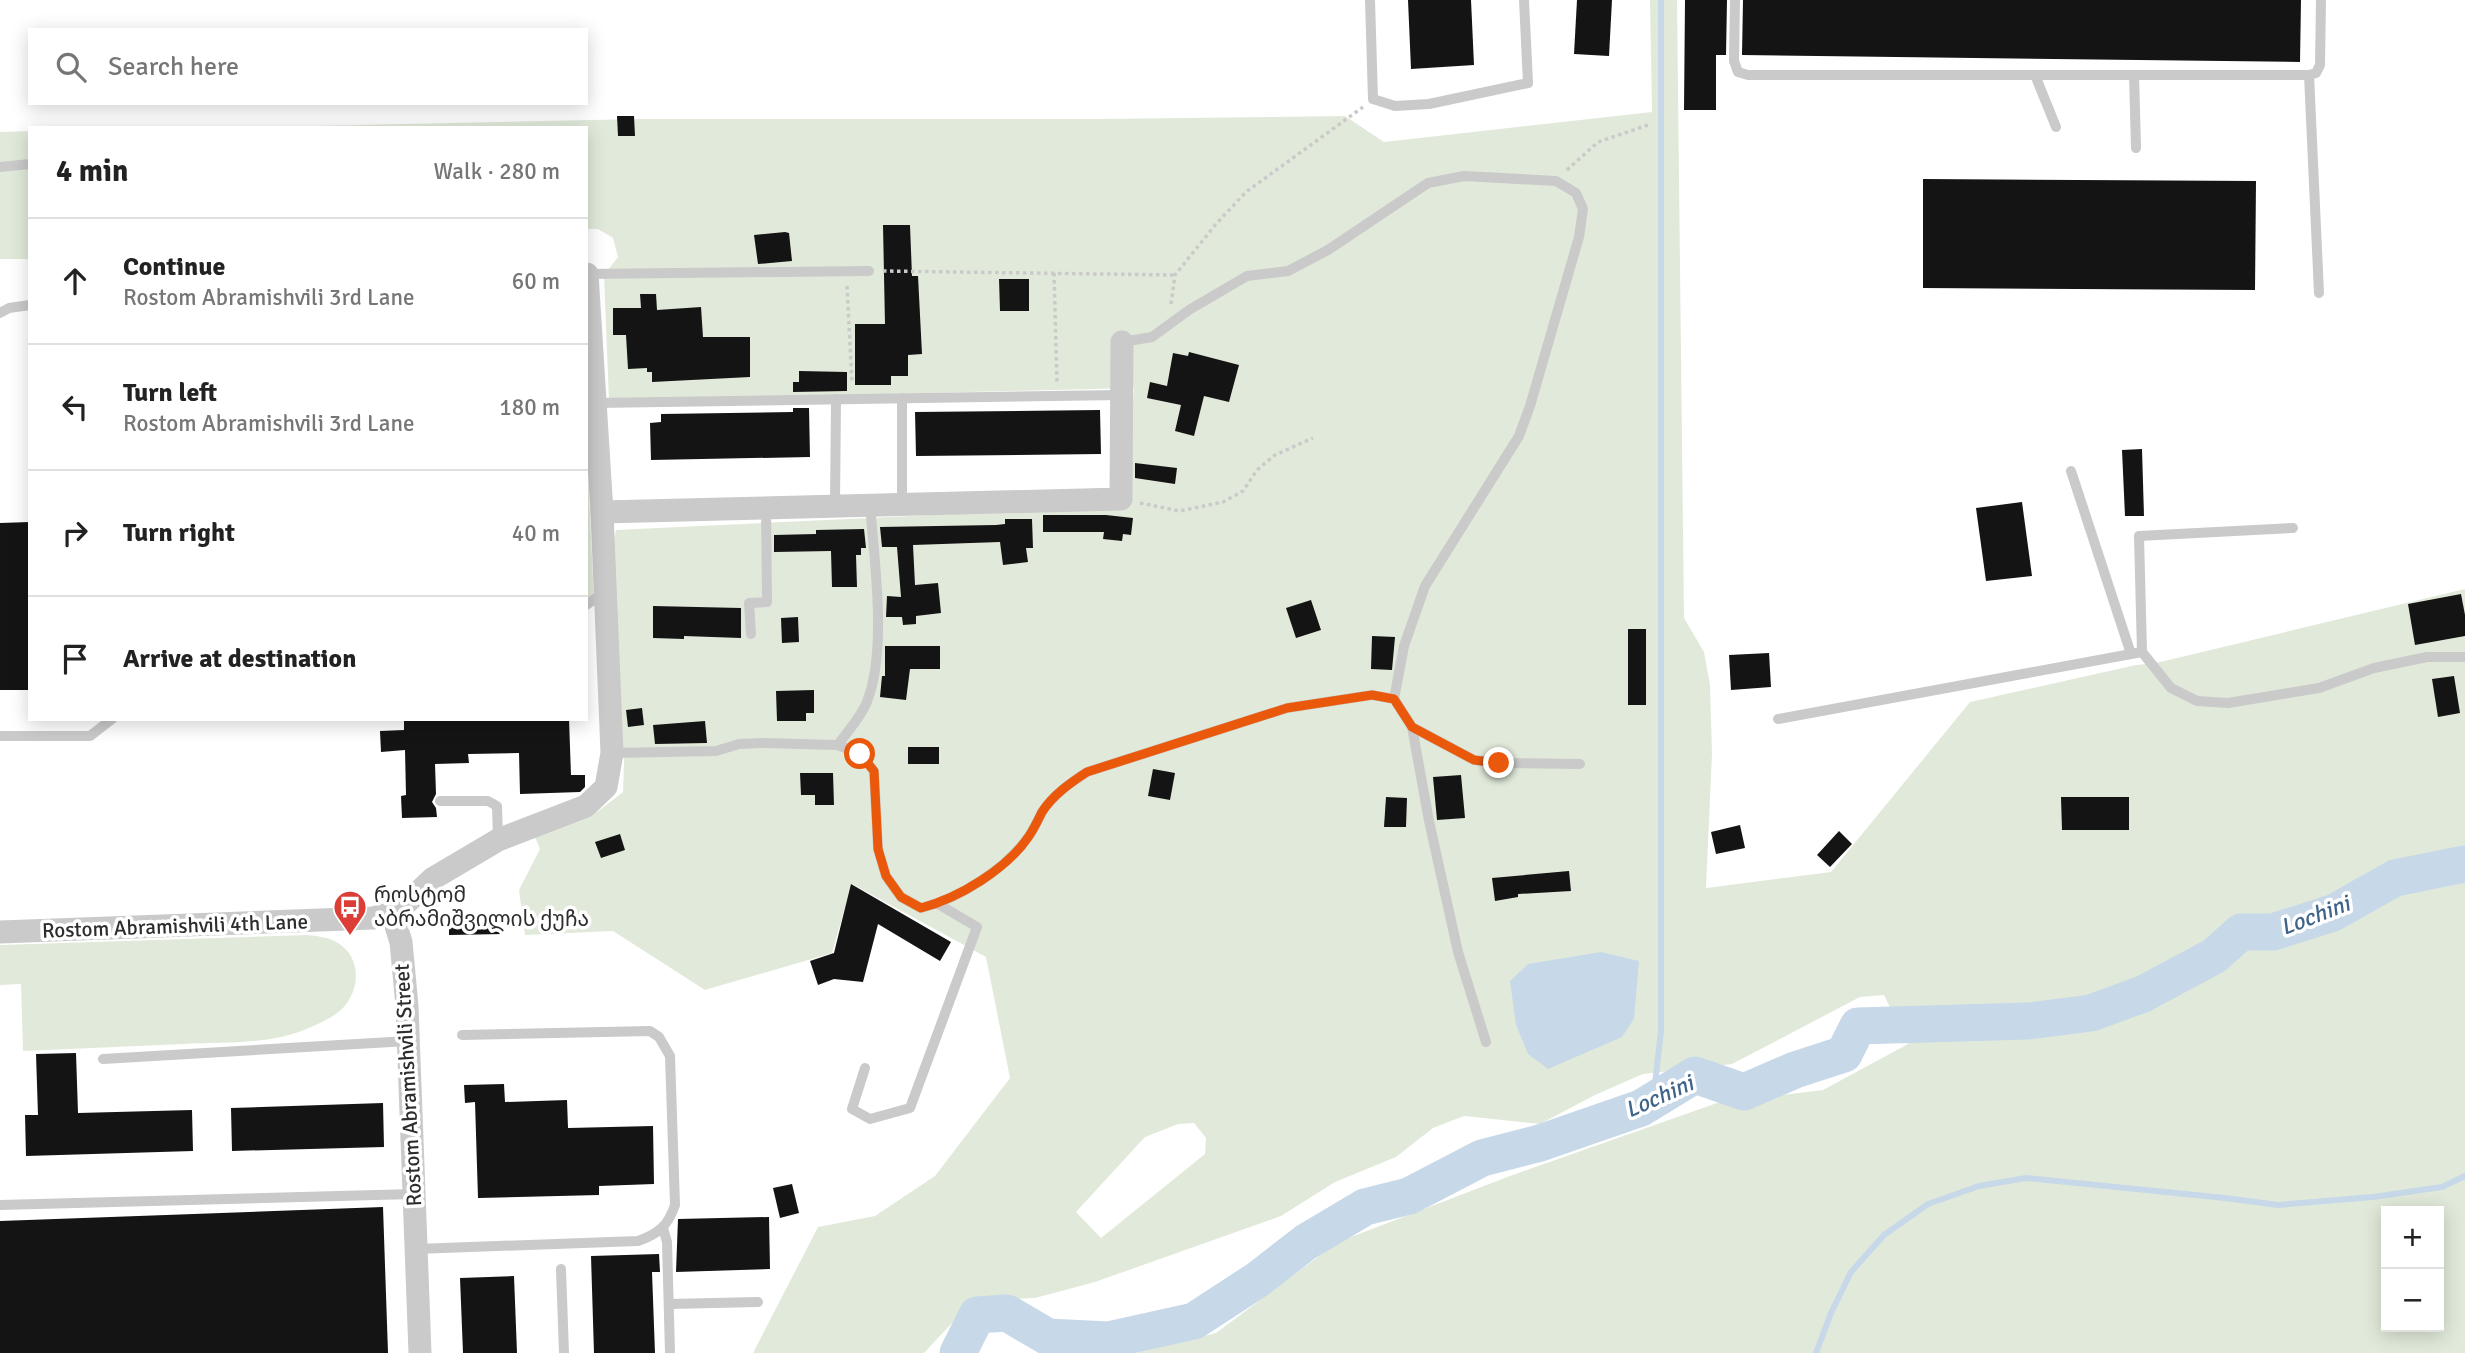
<!DOCTYPE html>
<meta charset="utf-8">
<style>
body{margin:0;font-family:Signika,"Noto Sans Georgian",sans-serif;background:#f2f2f2;color:#222}
.controls{position:absolute;right:21px;bottom:21px;display:grid;overflow:hidden;border-radius:0px;box-shadow:0 4px 18px #0003}
.controls button{width:63px;height:63px;display:grid;place-items:center;padding:0;border:0;border-bottom:2px solid #e0e0e0;background:#fff;color:#222;font:35px sans-serif}
.stop{position:absolute;width:21px;height:21px;margin:-16px;border:5px solid #ea580c;border-radius:50%;background:#fff}
.stop.end{background:#ea580c;border-color:#fff;box-shadow:0 2px 7px #0008}
.list{margin:0;padding:0;list-style:none}
h2{display:flex;justify-content:space-between;align-items:center;height:91px;margin:0;padding:0 28px;font-size:30px}
h2 small{font-size:23px;font-weight:400;color:#767676}
.list li{display:grid;grid-template-columns:46px 1fr auto;gap:21px;align-items:center;box-sizing:border-box;height:126px;padding:0 28px;border-top:2px solid #e0e0e0}
.list b{display:block;font-size:26px;white-space:nowrap}
.list p{margin:0;font-size:23px;white-space:nowrap;color:#767676}
.list em{font-size:23px;font-style:normal;color:#767676}
.icon{flex:none;width:38px;height:38px;fill:none;stroke:currentColor;stroke-width:2;stroke-linecap:round;stroke-linejoin:round}
.map{position:relative;flex:none;width:2465px;height:1353px;overflow:hidden}
.search{position:absolute;background:#fff;box-shadow:0 4px 18px #0003;left:28px;top:28px;width:560px;height:77px;display:flex;align-items:center;gap:18px;box-sizing:border-box;padding:0 24px;border-radius:0px;color:#767676;font-size:26px}
.panel{position:absolute;background:#fff;box-shadow:0 4px 18px #0003;left:28px;top:126px;width:560px;height:595px;border-radius:0px}
.map>svg:first-child{display:block}
.green{fill:#e1eada;fill-rule:evenodd}
.water{fill:#c7d8e9}
.lines{fill:none;stroke-linecap:round;stroke-linejoin:round}
.stream{stroke:#c7d8e9;stroke-width:6}
.river{stroke:#c7d8e9;stroke-width:37}
.building{fill:#141414}
.path{stroke:#cacaca;stroke-width:3.5;stroke-dasharray:3.5 3.5;stroke-linecap:butt}
.lane{stroke:#cacaca;stroke-width:10}
.street{stroke:#cacaca;stroke-width:23}
.route{stroke:#ea580c;stroke-width:9}
.labels{text-anchor:middle;stroke-width:7;stroke-linejoin:round;paint-order:stroke}
.poi-label{font-size:21px;fill:#2d2d2d;stroke:#fff;text-anchor:start}
.street-label{font-size:21px;fill:#2d2d2d;stroke:#fff}
.water-label{font-size:23px;font-style:italic;fill:#3f648a;stroke:#fff}
</style>
<div class="map">
<svg width="2465" height="1353" viewBox="0 0 2465 1353">
<rect width="100%" height="100%" fill="#fff"/>
<g class="green">
<path d="M1650,0H1677L1684,618L1704,652L1710,685L1712,754L1706,888L1831,872L1970,702L2136,665L2156,663L2465,589V1353H1135L1216,1333L1338,1242L1510,1176L1717,1103L1823,1090L1908,1044L1884,995L1860,997L1732,1064L1643,1074L1595,1095L1540,1124L1464,1116L1433,1128L1396,1157L1335,1182L1281,1216L1095,1282L1035,1298L991,1300L965,1309L924,1353H753L818,1227L875,1216L935,1176L1010,1078L986,957L852,884L832,953L705,990L613,931L525,935L519,890L540,849L535,837L593,815L623,792L624,761L609,565L616,530L1125,506L1134,388L609,401L604,275L618,257L613,238L598,229H586V128H215L638,119H1098L1345,116L1384,142L1652,112ZM1194,1123L1206,1138L1205,1154L1101,1238L1076,1212L1145,1137L1178,1124ZM2386,1211H2439V1327H2386Z"/>
<path d="M30,131V259H0V132Z"/>
<path d="M586,436L594,600H586Z"/>
<path d="M307,935C318,936 328,937 338,943C361,957 361,989 343,1008C335,1016 321,1023 311,1027C272,1045 226,1042 184,1044C130,1046 77,1049 23,1051L21,984L0,985V945Z"/>
</g>
<path class="water" d="M1601,952L1639,961L1634,1019L1622,1037L1548,1069L1528,1054L1516,1025L1510,981L1528,964Z"/>
<g class="lines">
<g class="stream">
<path d="M1641,1108L1655,1084L1661,1031V0"/>
<path d="M1816,1353L1831,1313L1851,1272L1884,1235L1928,1204L1979,1186L2026,1178L2225,1198L2278,1205L2373,1197L2442,1187L2465,1176"/>
</g>
<path class="river" d="M958,1353L977,1315L1007,1313L1048,1337L1108,1340L1194,1321L1257,1280L1306,1242L1365,1207L1409,1196L1482,1158L1540,1143L1641,1108L1695,1075L1744,1092L1795,1070L1844,1054L1858,1026L2029,1021L2091,1013L2143,994L2214,956L2241,932H2273L2333,913L2395,878L2465,864"/>
</g>
<g class="building">
<path d="M1408,0H1471L1474,65L1411,69Z"/>
<path d="M1577,0H1612L1609,56L1574,54Z"/>
<path d="M1685,0H1727L1726,55H1716V110H1684Z"/>
<path d="M1743,0H2301L2300,62L1742,55Z"/>
<path d="M617,116H634L635,136H618Z"/>
<path d="M1923,179L2256,181L2255,290L1923,288Z"/>
<path d="M883,225H910L912,276H918L922,354L908,355V376H891V385H855V324H885Z"/>
<path d="M785,232L789,233L792,261L758,264L754,235Z"/>
<path d="M999,279H1029V311H1000Z"/>
<path d="M640,294H656L657,310L701,307L703,337H750V377L652,382V372H647V368L628,369L626,335H613V308H641Z"/>
<path d="M1189,352L1239,365L1229,402L1204,396L1194,436L1175,431L1181,405L1147,398L1150,382L1167,386L1173,353L1188,356Z"/>
<path d="M799,371L847,372V391L793,392V382H799Z"/>
<path d="M793,408H809L810,457L651,460L650,423L661,422V414L793,412Z"/>
<path d="M1100,410L1101,454L916,456L915,412Z"/>
<path d="M2142,449L2144,516H2125L2122,450Z"/>
<path d="M1135,463L1177,468L1175,484L1135,478Z"/>
<path d="M2022,502L2032,576L1986,581L1976,508Z"/>
<path d="M1043,515H1106L1133,518L1131,535L1123,534L1122,541L1103,539L1104,532H1043Z"/>
<path d="M1005,519H1032L1033,548H1026L1028,562L1003,565L1000,542L913,545L915,585L938,583L941,613L916,616V624L903,625L902,617H886L887,596L901,597L897,547H882L880,527L996,525L1005,524Z"/>
<path d="M30,522V690H0V523Z"/>
<path d="M864,529L866,548H861V555H856L857,587H832L831,551L774,552V535L816,534V530Z"/>
<path d="M2461,594L2465,615V636L2415,645L2408,604Z"/>
<path d="M1311,600L1321,630L1296,638L1286,608Z"/>
<path d="M653,606L741,608V638L684,636V639L653,638Z"/>
<path d="M798,617L799,642L782,643L781,618Z"/>
<rect x="1628" y="629" width="18" height="76"/>
<path d="M1372,636L1395,637L1392,670L1371,669Z"/>
<path d="M885,646H940V669H910L906,700L880,697L882,676H885Z"/>
<path d="M1769,653L1771,687L1731,690L1729,655Z"/>
<path d="M2454,676L2460,713L2438,717L2432,679Z"/>
<path d="M814,690V713H806V721H777L776,691Z"/>
<path d="M642,708L644,725L628,727L626,710Z"/>
<path d="M404,719H569L571,775H585V787L580,792L520,794L519,753L468,754L469,763L435,764L436,794L432,802L436,808L437,817L402,818L401,796L406,795L405,750L381,752L380,731L404,730Z"/>
<path d="M705,721L707,743L655,744L653,725Z"/>
<rect x="908" y="747" width="31" height="17"/>
<path d="M1153,769L1175,773L1170,800L1148,796Z"/>
<path d="M800,773H833L834,805H815V795H801Z"/>
<path d="M1461,775L1465,818L1437,820L1433,777Z"/>
<path d="M1386,797L1407,798L1406,827H1384Z"/>
<path d="M2061,797H2129V830H2062Z"/>
<path d="M1740,825L1745,848L1716,854L1711,832Z"/>
<path d="M1839,831L1852,844L1830,867L1817,855Z"/>
<path d="M620,834L625,850L601,858L595,842Z"/>
<path d="M1569,871L1571,891L1518,894V897L1495,901L1492,878Z"/>
<path d="M851,884L951,942L940,961L878,924L863,982L834,979L818,985L810,961L834,953Z"/>
<path d="M503,914L504,934L449,935V915Z"/>
<path d="M76,1053L78,1113L192,1110L193,1151L26,1156L25,1115H38L36,1054Z"/>
<path d="M504,1084L505,1102L567,1100L568,1128L653,1126L654,1184L599,1186V1195L478,1198L475,1102L465,1103L464,1085Z"/>
<path d="M383,1103L384,1147L232,1151L231,1108Z"/>
<path d="M792,1184L799,1213L780,1218L773,1188Z"/>
<path d="M383,1207L388,1353H0V1221Z"/>
<path d="M769,1217L770,1269L676,1272L678,1219Z"/>
<path d="M659,1254L660,1272H652L655,1353H594L591,1256Z"/>
<path d="M514,1276L517,1353H463L460,1278Z"/>
</g>
<g class="lines">
<g class="path">
<path d="M1567,170L1598,142L1648,125"/>
<path d="M883,271L1175,275"/>
<path d="M1054,273L1057,383"/>
<path d="M847,286L852,383"/>
<path d="M1171,304L1175,275L1216,224L1246,192L1363,107"/>
<path d="M1140,503L1180,511L1223,502L1243,491L1257,470L1275,455L1313,438"/>
</g>
<g class="lane">
<path d="M1370,0L1373,99L1395,106L1429,104L1528,83L1524,0"/>
<path d="M1735,0L1734,61L1738,72L1748,75H2309L2316,73L2320,65L2321,0"/>
<path d="M2035,75L2056,127"/>
<path d="M2134,75L2136,148"/>
<path d="M2309,75L2319,293"/>
<path d="M0,167L30,164"/>
<path d="M586,274L869,271"/>
<path d="M0,313L9,308L30,305"/>
<path d="M1122,342L1152,337L1189,310L1247,276L1288,271L1328,250L1428,183L1464,176L1556,181L1576,193L1583,209L1579,237L1530,406L1519,436L1425,586L1404,646L1394,699"/>
<path d="M902,398V503"/>
<path d="M595,403L1121,395"/>
<path d="M2071,471L2131,654"/>
<path d="M835,505L836,399"/>
<path d="M2293,528L2139,536L2142,652L2171,688L2197,701L2228,703L2319,688L2374,668L2427,657H2465"/>
<path d="M586,605L605,592"/>
<path d="M751,634L749,603L767,602L766,507"/>
<path d="M1778,719L2142,652"/>
<path d="M1412,727L1474,760L1499,763L1580,764"/>
<path d="M0,736H90L112,719"/>
<path d="M838,745C847,732 860,718 866,704C888,653 874,559 870,504"/>
<path d="M612,753L716,751L739,744L762,743L838,745L860,754L874,771L878,849L886,876L901,897L921,908C959,899 1007,868 1029,836C1034,829 1038,820 1042,812C1053,795 1070,783 1087,772L1287,708L1372,695L1394,699L1412,727L1429,821L1458,952L1486,1042"/>
<path d="M440,801H488L497,806L498,840"/>
<path d="M103,1059L408,1041"/>
<path d="M865,1068L852,1109L870,1119L910,1108L977,927L938,904"/>
<path d="M0,1205L414,1194"/>
<path d="M663,1228L667,1242L670,1353"/>
<path d="M416,1249L638,1241C658,1234 668,1226 675,1205L670,1056L659,1037L650,1031L462,1035"/>
<path d="M561,1269L564,1353"/>
<path d="M669,1304L758,1302"/>
</g>
<g class="street">
<path d="M602,512L1121,499L1122,342"/>
<path d="M392,913L401,942L407,1006L420,1353"/>
<path d="M0,932L373,918L397,912L432,879L498,840L586,806L606,787L612,753L602,512L587,274"/>
</g>
</g>
<g class="lines">
<path class="route" d="M860,754L874,771L878,849L886,876L901,897L921,908C959,898 1007,869 1029,836C1034,829 1038,820 1042,812C1053,795 1070,783 1087,772L1287,708L1372,695L1394,699L1412,727L1474,760L1499,763"/>
</g>
<defs>
<symbol id="bus-pin" viewBox="-11 -11 22 30"><path d="M0 17L-7.5 6A9.5 9.5 0 1 1 7.5 6Z" fill="#dc3d36" stroke="#fff"/><path d="M-5-6H5V4H4V6H2V4H-2V6H-4V4H-5ZM-3.5-4V0h7V-4ZM-3.5 1.2v1.5H-2V1.2ZM2 1.2v1.5H3.5V1.2Z" fill="#fff"/></symbol>
</defs>
<g fill-rule="evenodd">
<use href="#bus-pin" x="331" y="888" width="38" height="52"/>
</g>
<g class="labels">
<g class="poi-label">
<text x="374" y="902">როსტომ<tspan x="374" dy="24">აბრამიშვილის ქუჩა</tspan></text>
</g>
<g class="street-label">
<text transform="translate(175 926) rotate(-2)" y="7">Rostom Abramishvili 4th Lane</text>
<text transform="translate(408 1085) rotate(-93)" y="7">Rostom Abramishvili Street</text>
</g>
<g class="water-label">
<text transform="translate(2315 915) rotate(-21)" y="8">Lochini</text>
<text transform="translate(1659 1096) rotate(-24)" y="8">Lochini</text>
</g>
</g>
</svg>
<div class="controls">
<button>+</button>
<button>−</button>
</div>
<div class="stop" style="left:860px;top:754px"></div>
<div class="stop end" style="left:1499px;top:763px"></div>
<div class="search"><svg class="icon" aria-label="search" viewBox="0 0 24 24"><circle cx="10" cy="10" r="6"/><path d="M15 15l6 6"/></svg>Search here</div>
<section class="panel">
<h2>4 min<small>Walk · 280 m</small></h2>
<ul class="list">
<li><svg class="icon" aria-label="ahead" viewBox="0 0 24 24"><path d="M12 20V5M6 11l6-6 6 6"/></svg><div><b>Continue</b><p>Rostom Abramishvili 3rd Lane</p></div><em>60 m</em></li>
<li><svg class="icon" aria-label="left" viewBox="0 0 24 24"><path d="M17 20v-9H6M10 6l-5 5 5 5"/></svg><div><b>Turn left</b><p>Rostom Abramishvili 3rd Lane</p></div><em>180 m</em></li>
<li><svg class="icon" aria-label="right" viewBox="0 0 24 24"><path d="M7 20v-9h11M14 6l5 5-5 5"/></svg><div><b>Turn right</b></div><em>40 m</em></li>
<li><svg class="icon" aria-label="arrive" viewBox="0 0 24 24"><path d="M6 21V4h12l-3 4 3 4H6"/></svg><div><b>Arrive at destination</b></div></li>
</ul>
</section>
</div>
